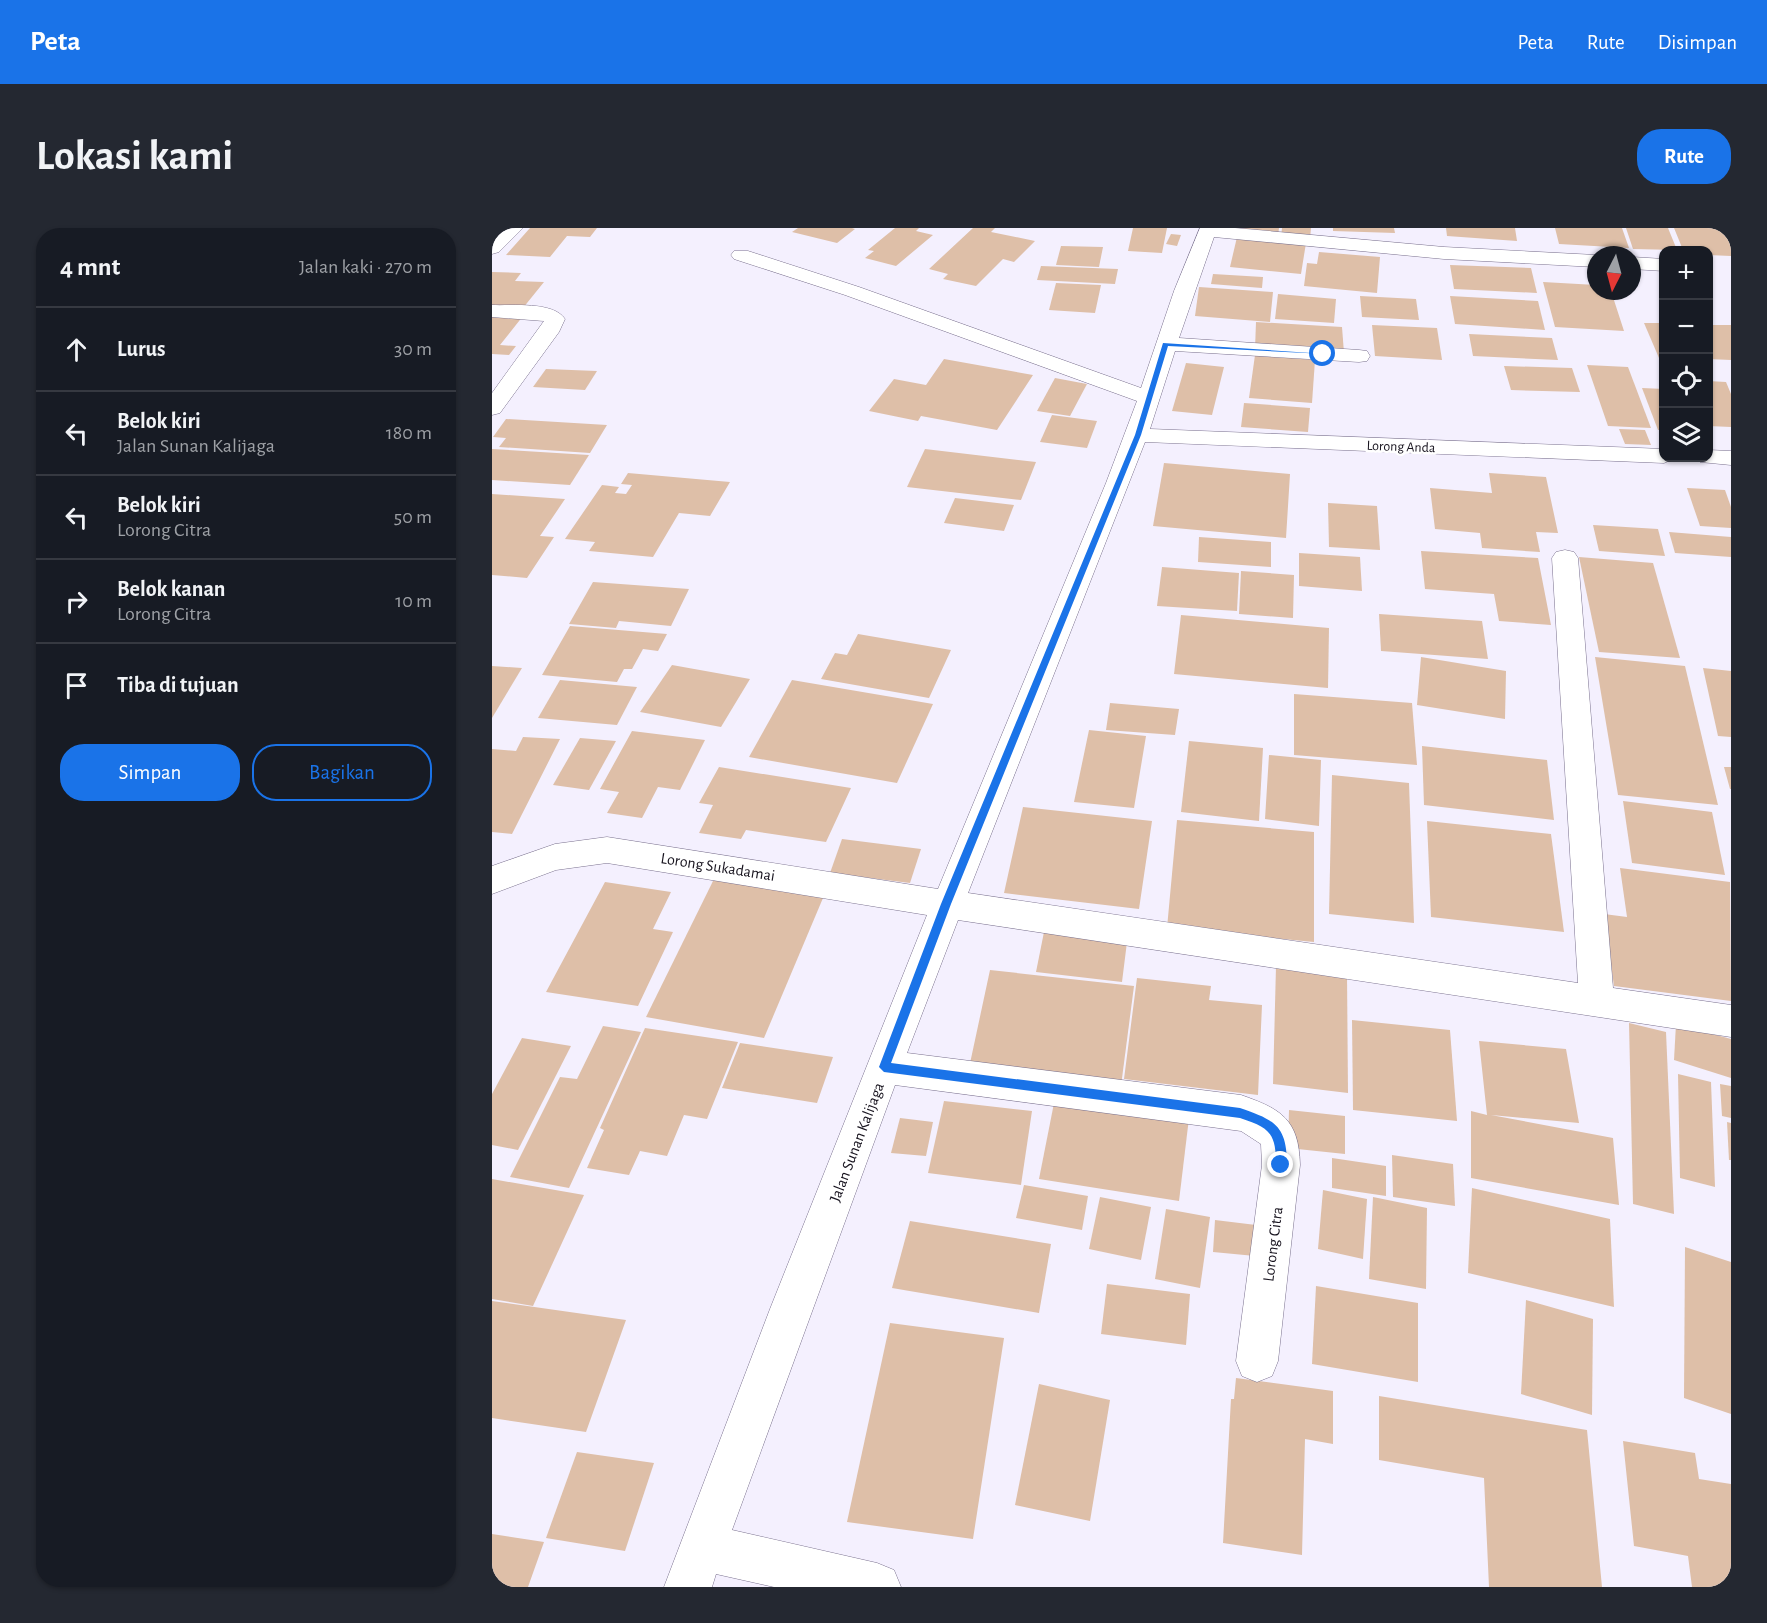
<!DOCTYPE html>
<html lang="id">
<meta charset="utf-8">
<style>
body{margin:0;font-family:"Alegreya Sans",sans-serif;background:#242831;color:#f1f3f6}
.controls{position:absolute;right:18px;top:18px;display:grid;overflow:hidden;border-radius:12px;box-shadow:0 2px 4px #0004}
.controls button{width:54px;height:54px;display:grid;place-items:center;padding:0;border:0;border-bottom:2px solid #363941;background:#171b24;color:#f1f3f6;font:30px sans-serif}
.compass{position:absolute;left:1095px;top:18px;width:54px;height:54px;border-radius:50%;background:#171b24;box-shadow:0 2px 4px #0004;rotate:186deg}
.stop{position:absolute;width:18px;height:18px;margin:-14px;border:4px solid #1a73e8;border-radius:50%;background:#fff}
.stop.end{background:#1a73e8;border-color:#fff;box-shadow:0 2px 6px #0008}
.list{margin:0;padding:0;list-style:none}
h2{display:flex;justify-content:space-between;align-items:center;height:78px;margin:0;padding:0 24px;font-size:26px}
h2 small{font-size:20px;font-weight:400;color:#9ea1a6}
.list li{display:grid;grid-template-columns:39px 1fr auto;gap:18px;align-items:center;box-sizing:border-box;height:84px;padding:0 24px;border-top:2px solid #363941}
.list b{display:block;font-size:22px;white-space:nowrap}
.list p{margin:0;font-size:20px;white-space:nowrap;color:#9ea1a6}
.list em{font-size:20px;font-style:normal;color:#9ea1a6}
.actions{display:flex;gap:12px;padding:18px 24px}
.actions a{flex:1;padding:14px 0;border:2px solid #1a73e8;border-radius:24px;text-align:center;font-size:21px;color:#1a73e8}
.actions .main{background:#1a73e8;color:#fff}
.icon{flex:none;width:33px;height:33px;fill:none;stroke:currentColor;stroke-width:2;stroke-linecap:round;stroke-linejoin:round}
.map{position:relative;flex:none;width:1239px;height:1359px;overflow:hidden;border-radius:24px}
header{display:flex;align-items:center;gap:36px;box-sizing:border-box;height:84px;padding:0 30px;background:#1a73e8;color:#fff}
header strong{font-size:28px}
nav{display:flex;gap:33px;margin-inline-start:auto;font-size:21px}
.intro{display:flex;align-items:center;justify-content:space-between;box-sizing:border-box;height:144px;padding:0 36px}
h1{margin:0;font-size:42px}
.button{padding:15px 27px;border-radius:24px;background:#1a73e8;color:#fff;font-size:21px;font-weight:700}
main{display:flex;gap:36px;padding:0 36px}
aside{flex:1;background:#171b24;border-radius:24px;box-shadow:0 2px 4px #0004}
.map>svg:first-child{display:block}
.building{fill:#debfa8}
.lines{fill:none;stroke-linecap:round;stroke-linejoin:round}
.minor-casing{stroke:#7a718e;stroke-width:1}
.minor{fill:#fff;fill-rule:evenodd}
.route{fill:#1a73e8}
.labels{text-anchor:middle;stroke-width:5;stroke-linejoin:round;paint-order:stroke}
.far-street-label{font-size:14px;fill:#17131e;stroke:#fff}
.street-label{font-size:16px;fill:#17131e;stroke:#fff}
</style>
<header>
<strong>Peta</strong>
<nav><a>Peta</a><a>Rute</a><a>Disimpan</a></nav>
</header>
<div class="intro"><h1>Lokasi kami</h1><a class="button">Rute</a></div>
<main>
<aside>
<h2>4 mnt<small>Jalan kaki · 270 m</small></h2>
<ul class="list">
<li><svg class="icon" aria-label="ahead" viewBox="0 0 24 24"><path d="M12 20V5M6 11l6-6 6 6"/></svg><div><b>Lurus</b></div><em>30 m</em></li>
<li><svg class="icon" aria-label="left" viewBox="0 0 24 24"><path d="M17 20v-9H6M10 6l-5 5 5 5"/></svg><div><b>Belok kiri</b><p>Jalan Sunan Kalijaga</p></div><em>180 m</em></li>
<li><svg class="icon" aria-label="left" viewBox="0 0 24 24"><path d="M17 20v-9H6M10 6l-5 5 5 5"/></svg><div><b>Belok kiri</b><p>Lorong Citra</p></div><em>50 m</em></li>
<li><svg class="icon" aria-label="right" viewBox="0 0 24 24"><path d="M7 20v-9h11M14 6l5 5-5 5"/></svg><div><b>Belok kanan</b><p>Lorong Citra</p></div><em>10 m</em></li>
<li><svg class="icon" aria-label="arrive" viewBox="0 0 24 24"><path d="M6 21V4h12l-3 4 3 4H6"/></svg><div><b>Tiba di tujuan</b></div></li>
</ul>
<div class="actions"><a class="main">Simpan</a><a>Bagikan</a></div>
</aside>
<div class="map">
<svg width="1239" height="1359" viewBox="0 0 1239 1359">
<rect width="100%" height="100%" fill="#f4f0fe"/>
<g class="building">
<path d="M38,0H105L98,9L75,8L58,29L14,27Z"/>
<path d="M306,0H360L363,1L345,15L300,4Z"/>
<path d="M403,0H427L424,3L441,7L404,38L373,30L382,23L376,22Z"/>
<path d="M481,0H503L499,4L543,13L522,34L511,31L484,58L451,51L456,46L437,41Z"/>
<path d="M641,0H675L670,25L636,23Z"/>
<path d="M744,0H787L786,8L743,5Z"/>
<path d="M790,0H819L818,11L789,9Z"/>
<path d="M841,0H902L903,5L841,3Z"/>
<path d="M954,0H1023L1025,13L955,8Z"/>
<path d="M1063,0H1130L1137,20L1067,16Z"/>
<path d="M1134,0H1176L1185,22L1141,21Z"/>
<path d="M1182,0H1235L1239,9V28L1216,27V22H1191Z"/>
<path d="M679,6L689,7L685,18L674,16Z"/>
<path d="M745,9L814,15L809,46L738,39Z"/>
<path d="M569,18L611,19L607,39L564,37Z"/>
<path d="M827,24L888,29L885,65L812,58L815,35L825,36Z"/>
<path d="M958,37L1039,40L1045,65L962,61Z"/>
<path d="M549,38L626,41L623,56L545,52Z"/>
<path d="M0,44L29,45L23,53L52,54L31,80L0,79Z"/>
<path d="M721,46L771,49L770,60L719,56Z"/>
<path d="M1051,54L1104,57V63H1119L1132,103L1063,99Z"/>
<path d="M564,55L609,57L603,85L557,82Z"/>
<path d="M707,59L781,64L778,94L703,88Z"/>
<path d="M786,66L844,71L842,95L783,91Z"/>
<path d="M868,68L924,71L927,92L870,89Z"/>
<path d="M958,68L1046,73L1053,102L963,96Z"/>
<path d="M0,87L31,88L8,117L24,118L17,127L0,126Z"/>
<path d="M764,94L850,99L852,125L763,121Z"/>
<path d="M1152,95H1172V130H1167Z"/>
<path d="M880,97L945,100L950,132L883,128Z"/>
<path d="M1216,97H1239V132L1216,131Z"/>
<path d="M977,106L1060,110L1066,132L981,128Z"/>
<path d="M763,127L823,132L820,175L757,170Z"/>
<path d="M452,131L541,147L505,202L429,188L426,193L377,183L402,151L434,157Z"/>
<path d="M694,135L732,139L720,187L680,183Z"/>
<path d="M1095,137L1136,139L1159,200L1116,198Z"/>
<path d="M1012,138L1080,140L1088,164L1019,162Z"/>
<path d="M54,141L105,143L93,162L41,159Z"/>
<path d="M563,150L595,156L578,188L545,183Z"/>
<path d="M1216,153L1234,154L1239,166V199L1216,198Z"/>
<path d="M1150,160L1172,161V202H1166Z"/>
<path d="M752,175L818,180L816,204L749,199Z"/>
<path d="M560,187L605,193L595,220L548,214Z"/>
<path d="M14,191L115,197L98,225L7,219L14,210L1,209Z"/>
<path d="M1127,201L1153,202L1159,217L1133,216Z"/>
<path d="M0,221L97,227L78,257L0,252Z"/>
<path d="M433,221L544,234L529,272L415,259Z"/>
<path d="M672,235L798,246L794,310L661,298Z"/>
<path d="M136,245L238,254L218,288L187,285L161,329L97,323L103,314L73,311L110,257L127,259L123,265L134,266L140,257L129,256Z"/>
<path d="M997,245L1054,249L1066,305L1044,304L1048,324L990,320L988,305L943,301L938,260L1000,265Z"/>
<path d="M1195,260L1233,262L1239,279V300L1208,298Z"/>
<path d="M0,266L73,271L48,308L62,309L35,350L0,347Z"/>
<path d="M463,270L522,277L512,303L452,295Z"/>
<path d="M836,275L885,278L888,322L837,319Z"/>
<path d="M1101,297L1166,301L1173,328L1107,323Z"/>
<path d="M1177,304L1239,309V329L1183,325Z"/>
<path d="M707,309L779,314V339L706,334Z"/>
<path d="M929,323L1046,330L1059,397L1007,393L1002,366L933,361Z"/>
<path d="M807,325L868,329L870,363L807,358Z"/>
<path d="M1087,329L1161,335L1188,430L1107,424Z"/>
<path d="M670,339L747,345L745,383L665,378Z"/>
<path d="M749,343L802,347L801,390L747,386Z"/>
<path d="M101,354L197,361L179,398L127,393L124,400L77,396Z"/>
<path d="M887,386L990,393L996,431L889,423Z"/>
<path d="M689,387L837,400L836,460L682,446Z"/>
<path d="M78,398L175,406L166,423L151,421L140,441H132L125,454L50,447Z"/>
<path d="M366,406L459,422L437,470L329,451L343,425L355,427Z"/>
<path d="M929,429L1014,443L1013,491L925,477Z"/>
<path d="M1103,429L1193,438L1226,577L1126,567Z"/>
<path d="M180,437L258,451L229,499L148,484Z"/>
<path d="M0,438L30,440L0,490Z"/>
<path d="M1211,440L1239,443V509L1226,508Z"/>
<path d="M68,452L145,459L125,497L46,490Z"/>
<path d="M300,452L441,476L405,555L257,529Z"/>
<path d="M802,466L920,475L925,537L802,527Z"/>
<path d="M618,475L687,481L683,507L614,502Z"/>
<path d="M597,502L654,508L642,580L582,574Z"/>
<path d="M140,503L213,512L188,562L166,559L150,590L115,585L127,564L108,561Z"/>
<path d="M31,509L68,511L20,606L0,604V521L24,523Z"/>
<path d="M88,510L124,513L97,562L61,557Z"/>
<path d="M697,513L771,520L767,593L689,584Z"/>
<path d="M930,518L1055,532L1062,592L932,577Z"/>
<path d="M777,527L829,532L827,598L773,591Z"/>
<path d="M227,539L359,560L334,614L254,602L249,611L207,605L221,577L207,575Z"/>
<path d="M1232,539H1239V561H1238Z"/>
<path d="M840,547L917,555L922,695L837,686Z"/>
<path d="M1131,573L1220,584L1233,647L1140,635Z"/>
<path d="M531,579L660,593L647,681L512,665Z"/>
<path d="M685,592L822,604V714L675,700Z"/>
<path d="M935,593L1059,606L1072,704L939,689Z"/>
<path d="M350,611L429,621L418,655L338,645Z"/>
<path d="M1128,640L1238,654L1239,773L1122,758L1112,686L1135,689Z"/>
<path d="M222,651L331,670L272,810L154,789Z"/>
<path d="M113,654L179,664L161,701L181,704L146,778L54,764Z"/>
<path d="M552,704L635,714L630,754L544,744Z"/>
<path d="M784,738L855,745L856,865L781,856Z"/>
<path d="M498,742L642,758L629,858L477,840Z"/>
<path d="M645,750L719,758L717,772L770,777L766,867L632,851Z"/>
<path d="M860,792L958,802L965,893L861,882Z"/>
<path d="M1137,795L1174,804L1182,986L1141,976Z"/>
<path d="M1184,796L1239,811V850L1182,832Z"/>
<path d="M111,798L149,804L77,960L18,949L68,849L85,851Z"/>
<path d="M153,800L246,814L215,891L192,887L175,928L148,923L137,947L95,940L112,902L108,900Z"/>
<path d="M30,810L79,818L26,922L0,917V866Z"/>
<path d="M987,813L1074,821L1087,895L999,887L1121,910L1127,977L979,950V883L995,887Z"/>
<path d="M248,815L341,829L325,875L230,860Z"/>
<path d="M1186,846L1219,854L1223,959L1188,950Z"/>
<path d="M1228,856L1239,858V890L1230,888Z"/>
<path d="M563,870L697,890L687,973L547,951Z"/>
<path d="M452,873L540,883L529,957L436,945Z"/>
<path d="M797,882L853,888V926L796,920Z"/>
<path d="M408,890L441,894L434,928L399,925Z"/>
<path d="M1235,894L1239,895V932H1237Z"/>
<path d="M900,927L961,936L963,978L901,969Z"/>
<path d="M840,930L894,938V968L840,960Z"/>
<path d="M0,951L92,967L41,1078L0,1071Z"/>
<path d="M532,957L596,968L590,1002L524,990Z"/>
<path d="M980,960L1118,991L1122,1079L976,1045Z"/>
<path d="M831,962L875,971L871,1031L826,1021Z"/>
<path d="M608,969L659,979L649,1032L597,1021Z"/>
<path d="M881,969L935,980L934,1061L877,1051Z"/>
<path d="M674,981L718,989L708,1060L663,1051Z"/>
<path d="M723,992L764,997L763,1028L721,1024Z"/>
<path d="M418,993L559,1016L547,1085L400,1060Z"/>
<path d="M1193,1019L1239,1034V1186L1192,1170Z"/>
<path d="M615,1056L698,1066L694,1117L609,1106Z"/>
<path d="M824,1058L926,1075V1154L820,1136Z"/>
<path d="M1034,1072L1101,1091L1100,1187L1029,1166Z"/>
<path d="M0,1073L134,1092L94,1204L0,1190Z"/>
<path d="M398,1095L512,1110L481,1311L355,1294Z"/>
<path d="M744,1150L841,1163V1216L813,1211L810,1327L731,1315L739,1171H742Z"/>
<path d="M547,1156L618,1172L598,1293L523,1277Z"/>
<path d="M887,1168L1095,1202L1110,1359H997L992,1250L887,1232Z"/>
<path d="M1131,1213L1203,1225L1207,1251L1239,1256V1359H1200L1196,1328L1142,1318Z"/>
<path d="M85,1224L162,1235L133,1323L54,1310Z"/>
<path d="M0,1306L52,1314L36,1359H0Z"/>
</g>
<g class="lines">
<defs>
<g id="minor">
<path d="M11,0H31L7,24L0,26V10Z"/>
<path d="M708,0H743L952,19L1104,27V39L952,31L722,9L687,110L867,122L875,123L878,128L875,133L867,134L683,123L658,201L1172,221V230H1183L1172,235L653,214L476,665L1086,755L1060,330L1064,324L1073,322L1082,324L1086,330L1121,760L1239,777V809L466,692L415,825L749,867C789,881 807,891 808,937L786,1133L780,1148L765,1154L750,1148L744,1133L770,937L769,916L749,903L403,857L240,1302L385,1335L402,1342L409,1359H282L224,1346L220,1359H172L278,1081L435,687L115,635L64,642L0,666V638L63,616L115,609L446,661L614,255L645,173L353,67L242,31L239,27L242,23H256L367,59L649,160L682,63Z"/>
<path d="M1140,29L1172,31V43L1140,41Z"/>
<path d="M0,77C20,78 61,73 73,91L67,104L8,185L0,187V165L52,93L0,89Z"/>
<path d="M1216,222L1239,223V237L1208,234L1205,230H1216Z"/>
</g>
</defs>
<use href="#minor" class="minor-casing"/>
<use href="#minor" class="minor"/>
</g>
<path class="route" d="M671,115L834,126L676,118L649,207L459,676L399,835L748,880C783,892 795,898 795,937L789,943L784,937C784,905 778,900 748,890L392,844L387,839L449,676L643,207Z"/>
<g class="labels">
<g class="far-street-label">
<text transform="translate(909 218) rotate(2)" y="5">Lorong Anda</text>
</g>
<g class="street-label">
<text transform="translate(226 638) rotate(9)" y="6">Lorong Sukadamai</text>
<text transform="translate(364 914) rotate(-69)" y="6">Jalan Sunan Kalijaga</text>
<text transform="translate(780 1016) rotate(-83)" y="6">Lorong Citra</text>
</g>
</g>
</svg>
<div class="controls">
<button>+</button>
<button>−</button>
<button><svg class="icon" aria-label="locate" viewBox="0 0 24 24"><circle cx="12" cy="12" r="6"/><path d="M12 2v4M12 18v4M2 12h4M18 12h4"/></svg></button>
<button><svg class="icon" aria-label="layers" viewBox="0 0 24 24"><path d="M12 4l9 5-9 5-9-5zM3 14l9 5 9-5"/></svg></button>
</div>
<svg class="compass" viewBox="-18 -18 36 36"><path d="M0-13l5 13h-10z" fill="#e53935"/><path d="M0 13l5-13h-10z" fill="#9ea1a6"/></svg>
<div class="stop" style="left:831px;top:126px"></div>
<div class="stop end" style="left:789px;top:937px"></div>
</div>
</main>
